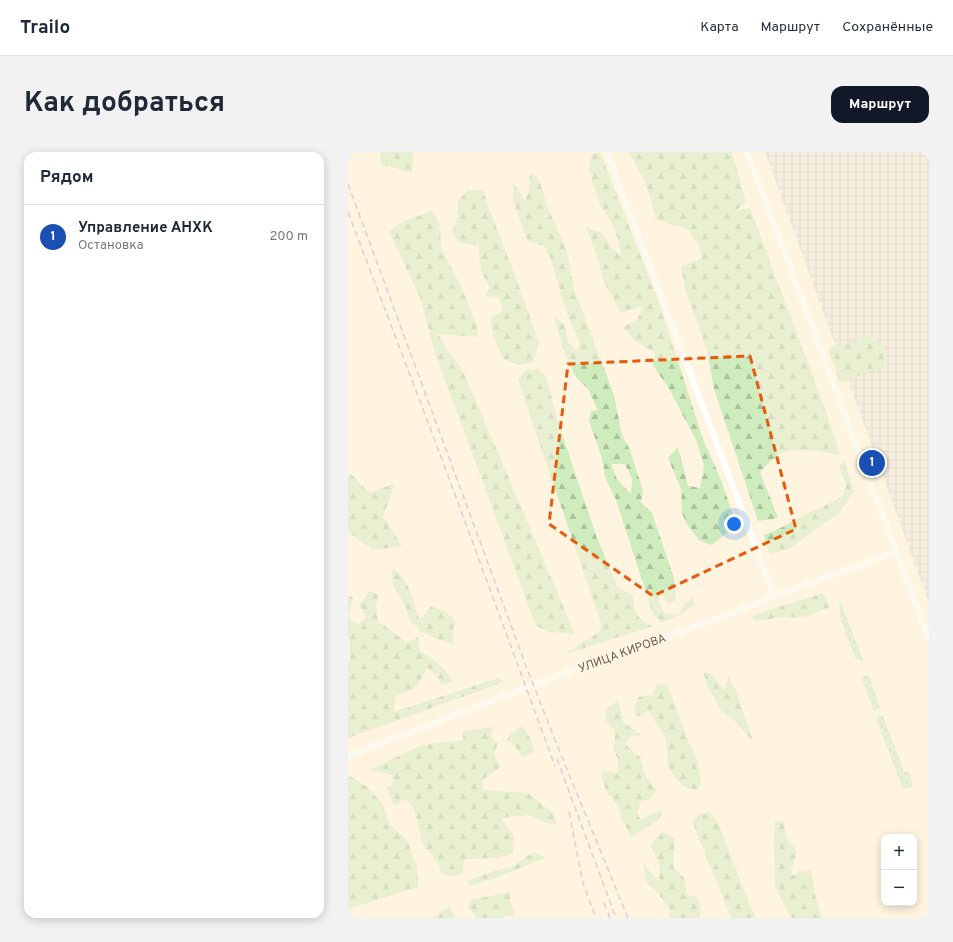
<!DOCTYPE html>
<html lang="ru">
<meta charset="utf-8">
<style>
body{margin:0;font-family:Overpass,sans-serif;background:#f2f2f3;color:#1f2937}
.controls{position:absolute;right:12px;bottom:12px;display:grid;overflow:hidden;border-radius:8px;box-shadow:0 2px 10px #0003}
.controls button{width:36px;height:36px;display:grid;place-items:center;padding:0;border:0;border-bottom:1px solid #e0e1e3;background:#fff;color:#1f2937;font:20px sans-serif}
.you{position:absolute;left:386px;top:372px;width:14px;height:14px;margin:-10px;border:3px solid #fff;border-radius:50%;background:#1a73e8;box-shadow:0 0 0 6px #1a73e833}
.badge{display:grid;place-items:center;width:26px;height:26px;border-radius:50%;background:#111827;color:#fff;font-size:13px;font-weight:700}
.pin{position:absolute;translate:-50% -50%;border:2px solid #fff;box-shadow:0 1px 4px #0006}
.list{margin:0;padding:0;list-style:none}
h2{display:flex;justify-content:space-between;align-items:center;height:52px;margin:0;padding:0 16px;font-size:17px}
h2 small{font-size:13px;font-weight:400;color:#747a83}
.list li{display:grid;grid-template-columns:26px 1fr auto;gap:12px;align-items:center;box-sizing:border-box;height:64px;padding:0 16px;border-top:1px solid #e0e1e3}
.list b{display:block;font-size:15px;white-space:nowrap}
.list p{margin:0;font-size:13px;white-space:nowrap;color:#747a83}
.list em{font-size:13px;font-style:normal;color:#747a83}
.map{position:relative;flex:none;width:581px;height:766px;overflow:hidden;border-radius:12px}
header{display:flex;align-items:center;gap:24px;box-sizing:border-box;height:56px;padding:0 20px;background:#fff;border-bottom:1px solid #e0e1e3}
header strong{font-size:19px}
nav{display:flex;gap:22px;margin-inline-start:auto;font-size:14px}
.intro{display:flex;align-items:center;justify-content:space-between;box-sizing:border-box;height:96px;padding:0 24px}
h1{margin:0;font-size:28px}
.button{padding:10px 18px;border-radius:12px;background:#111827;color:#fff;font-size:14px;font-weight:700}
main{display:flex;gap:24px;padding:0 24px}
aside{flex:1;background:#fff;border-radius:12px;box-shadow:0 2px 10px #0003}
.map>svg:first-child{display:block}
.industrial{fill:url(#industrial-grid)}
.grass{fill:url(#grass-dots)}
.forest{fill:url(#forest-firs);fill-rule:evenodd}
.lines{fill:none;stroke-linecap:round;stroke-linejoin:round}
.minor{stroke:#fff;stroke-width:6}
.rail{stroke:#b79fc8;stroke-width:1.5;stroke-dasharray:6 4;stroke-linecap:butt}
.marked{fill:none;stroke:#e8590c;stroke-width:3;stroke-dasharray:8 5;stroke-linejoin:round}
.labels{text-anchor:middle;stroke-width:3;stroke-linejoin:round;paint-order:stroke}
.street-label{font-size:12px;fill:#775a46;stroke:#fff7e8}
</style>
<header>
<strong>Trailo</strong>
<nav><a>Карта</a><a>Маршрут</a><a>Сохранённые</a></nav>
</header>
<div class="intro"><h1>Как добраться</h1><a class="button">Маршрут</a></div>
<main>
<aside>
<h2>Рядом<small></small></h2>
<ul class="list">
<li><span class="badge" style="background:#1a4fb4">1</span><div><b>Управление АНХК</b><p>Остановка</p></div><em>200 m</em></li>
</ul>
</aside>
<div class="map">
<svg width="581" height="766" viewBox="0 0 581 766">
<defs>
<pattern id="industrial-grid" width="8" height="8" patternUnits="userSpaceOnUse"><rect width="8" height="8" fill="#ece5dc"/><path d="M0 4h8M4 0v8" fill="none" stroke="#c4bdb4"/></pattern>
<pattern id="grass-dots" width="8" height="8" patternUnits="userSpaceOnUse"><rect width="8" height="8" fill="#ceecbe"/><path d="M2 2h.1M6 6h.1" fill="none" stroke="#acc29c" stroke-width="1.8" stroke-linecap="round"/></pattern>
<pattern id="forest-firs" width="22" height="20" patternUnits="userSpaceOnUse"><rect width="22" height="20" fill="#ceecbe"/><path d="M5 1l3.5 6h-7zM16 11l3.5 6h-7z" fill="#acc29c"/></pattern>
</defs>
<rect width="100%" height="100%" fill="#fef4e0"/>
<path class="industrial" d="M417,0H581V451Z"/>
<g class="grass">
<path d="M491,451H493L516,510L507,506L492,465Z"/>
<path d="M516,523L521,524L532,555L530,559H527L525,557L514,527Z"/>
<path d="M532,563L535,564L556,619L561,620L565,633C562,635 557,638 554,635L528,566Z"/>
</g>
<g class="forest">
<path d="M32,0H66L64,21L33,12Z"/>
<path d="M252,0L310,148L356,290C369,317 381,345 387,374L364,393L352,389L338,371L334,361L333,337L320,306L330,295L340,334L352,336L356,314L348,288L320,235L304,212L307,201L286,188L275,175L289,168L296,154L273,161L255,128L250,107L238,75L255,81L263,95L274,105L270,87L263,69L252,53L246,35L241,17L244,2Z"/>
<path d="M280,0H384L398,50L387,59L402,56L476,254L492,303C480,300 447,295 436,300C427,304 419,313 412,320L430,366L410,369L366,237L359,198L338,140L333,115L354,106L350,92L340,77L308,68C302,40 296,25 280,0Z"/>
<path d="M182,21L190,25L200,56L219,99L226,137L266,243L274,283L282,298L295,339L293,350L304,361L326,426L328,449L320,451L311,439V450L316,461L331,463L336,452L345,446L346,453L332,463L313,471L305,462L268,348L257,325L254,306L241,269L243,259L250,258L240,237L228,225L219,207L205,163L217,173L220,190L230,199L231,189L219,162L202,105L196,94L180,90L165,49V30L177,49L181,39ZM263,312H277L284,327L283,342L269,327Z"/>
<path d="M119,38H135L139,51L168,126L191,191L185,210L171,213L155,207L143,177V165L154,160L152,146L138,144L141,134L133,119L130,94L111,90L104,80L109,66L110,50Z"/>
<path d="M84,59L92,73L93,96L114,136L129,174L130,185L90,182L100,199L112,214L122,235L227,482L201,480L188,474L87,201L73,148L41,79L58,68Z"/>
<path d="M522,184C534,189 538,200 538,212L531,218L519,220L500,229L493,231L490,225L481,200V196Z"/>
<path d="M190,217L198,224L209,267L249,386L270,435L285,444C286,461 289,467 305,474L215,503L252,479L253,471L170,228L178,218Z"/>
<path d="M496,308L506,339L492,360L443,396L422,402L418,391L416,383C431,378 445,369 458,362C471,356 483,351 495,344L498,333L491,314Z"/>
<path d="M3,322L21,341L47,331L35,364L54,394L25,398L3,382L0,376V324Z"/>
<path d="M44,417C47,419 50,421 52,423C63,433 66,455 72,468L83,454L97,459L107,468L105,480V492L89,487L72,479L62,468L57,453L45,433Z"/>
<path d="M21,439L31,443L28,454L30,471L36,473L59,491L70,485L72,499C87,508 96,515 105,530L94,532L87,522L79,515C72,532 66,540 47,543L46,560L150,526L156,530L0,586V510H2V491L0,482V444L5,445L0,466L11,473L18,465L11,453Z"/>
<path d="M475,441L482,456C472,456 465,464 456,465C449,466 441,465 434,465C424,466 416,469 406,469L404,464C427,455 451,449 475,441Z"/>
<path d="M355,519L364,523L377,538L380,525L387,536L405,589L383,565L374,560L359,533Z"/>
<path d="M310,531L319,532L341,591L350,609L353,631L349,638L338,636L328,627L320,614L318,587L300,558L292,564H287V554L290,545L304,543Z"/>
<path d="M270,548L275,570L293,583L284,584L277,592L292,605L298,625L309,638L303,647L293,649L289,661L293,668L310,659L315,660L309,669L283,685L274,667L269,652L259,641L254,627L253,619L269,621L270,607L265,597L267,587L266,578L258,569L257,559Z"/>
<path d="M175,574L182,586L186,600L174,605L164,590L157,589L165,580Z"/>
<path d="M145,575L142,584L150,591L146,602L152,615L135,628V638L180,641L205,661L209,673L197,671L181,663L153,666L166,684L165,701L151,706L116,707L115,722L105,724L94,722L90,711L75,692L66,657L57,647L46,653L39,637L45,631L44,623L21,618L74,593L115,588V579Z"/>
<path d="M2,624L19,635L34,651L43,674L59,688L69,715L70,735L0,757V625Z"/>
<path d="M361,659L371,673L397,741L408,766H383L344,669L352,662Z"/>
<path d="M427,669H435L439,687L448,698C448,707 444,715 443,724L451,720L463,718L468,747L474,766H444L435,751L427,733L426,687Z"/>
<path d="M314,680L327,686L325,715L336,726L339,743L349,745L353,758L351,766H321L323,759L309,740L298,729L295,712L311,729L312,715L303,693Z"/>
<path d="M186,700L198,706L145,727L120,734L121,728L146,719L165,714Z"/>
<path d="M162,740V748L167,764L157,763L156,766H129L120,755L122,748Z"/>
<path d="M101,755L108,766H84Z"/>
</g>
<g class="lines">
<g class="minor">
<path d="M259,0L426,444"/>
<path d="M399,0L581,487"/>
<path d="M0,604L204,526L390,459L426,444L549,400"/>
</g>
<g class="rail">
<path d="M0,32L178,514L207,588L280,766"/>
<path d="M0,60L95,310L207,614"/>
<path d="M209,607L268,766"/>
<path d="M221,660L235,731L248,766"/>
<path d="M256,751L262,766"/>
</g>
</g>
<path d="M0 0H581V766H0ZM402,204L448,377L305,444L201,372L220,212Z" fill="#fef4e0" fill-opacity=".55" fill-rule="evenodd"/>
<path class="marked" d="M402,204L448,377L305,444L201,372L220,212Z"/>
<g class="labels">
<g class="street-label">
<text transform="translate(274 501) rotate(-20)" y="4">УЛИЦА КИРОВА</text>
</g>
</g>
</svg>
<div class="controls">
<button>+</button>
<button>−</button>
</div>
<div class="you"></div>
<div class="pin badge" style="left:524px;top:311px;background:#1a4fb4">1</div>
</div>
</main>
